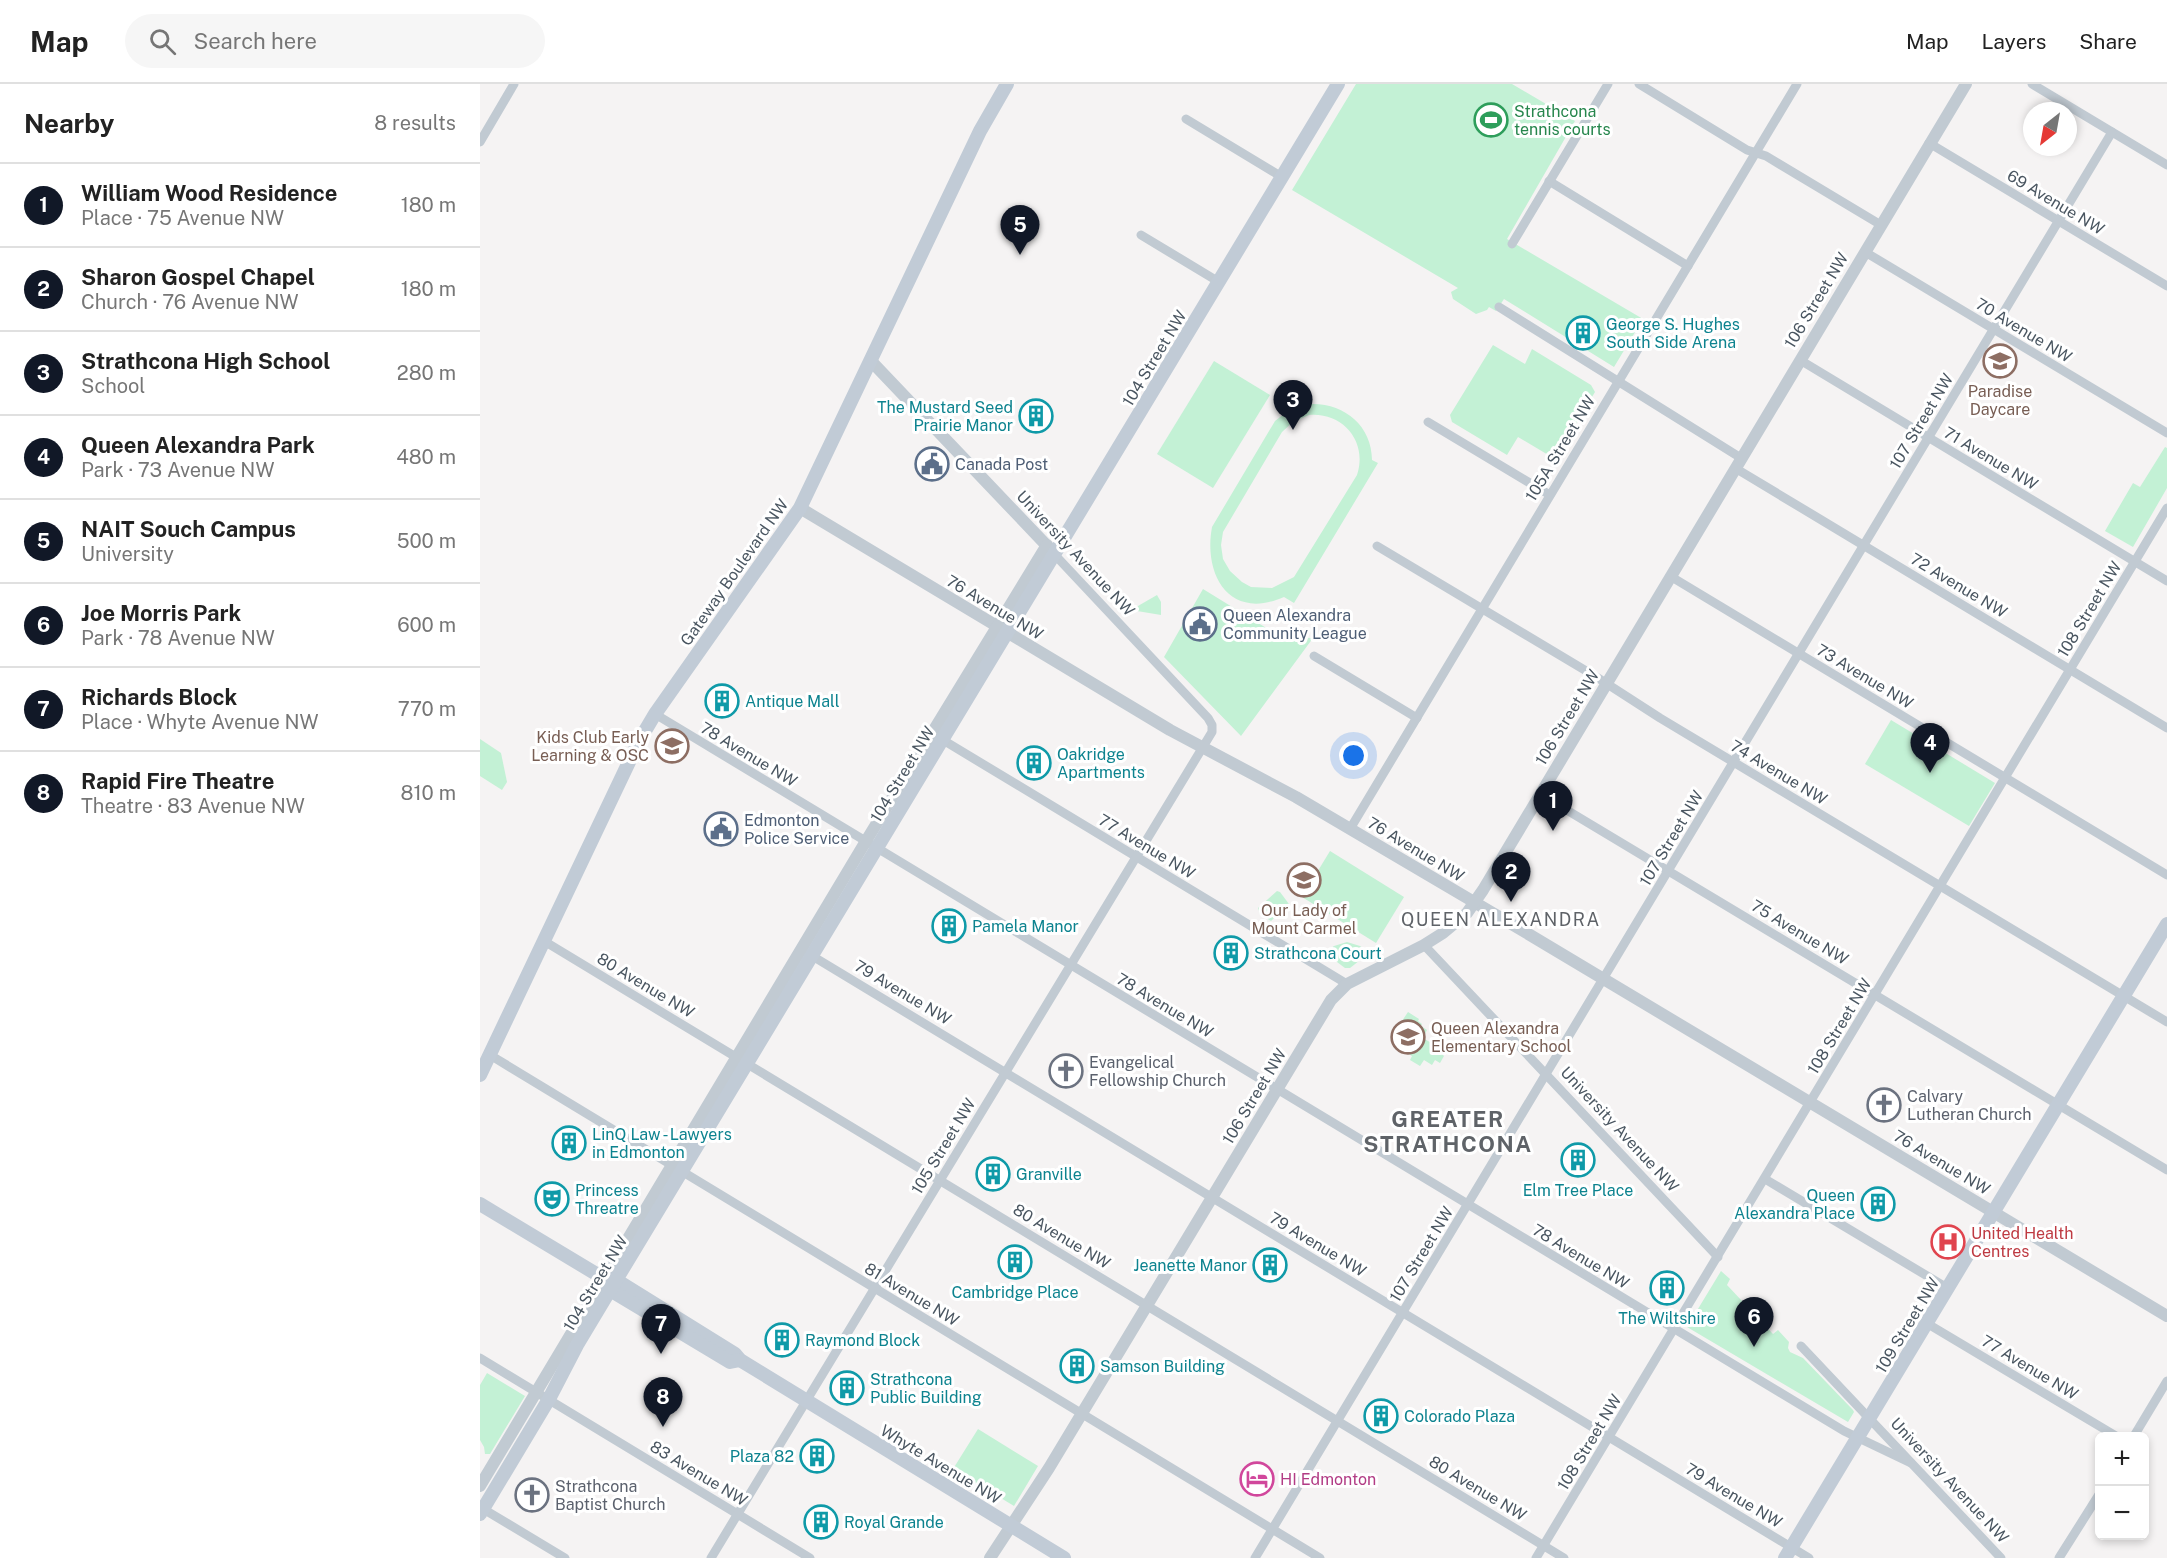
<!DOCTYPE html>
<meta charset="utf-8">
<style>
body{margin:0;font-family:"Public Sans",sans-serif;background:#f6f6f6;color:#222}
.controls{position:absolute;right:18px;bottom:18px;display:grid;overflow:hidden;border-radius:9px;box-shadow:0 3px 9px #0003}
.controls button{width:54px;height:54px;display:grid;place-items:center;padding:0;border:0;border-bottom:2px solid #e0e0e0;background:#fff;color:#222;font:30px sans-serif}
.compass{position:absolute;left:1543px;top:18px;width:54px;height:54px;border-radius:50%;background:#fff;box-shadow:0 3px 9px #0003;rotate:211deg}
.you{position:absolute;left:874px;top:672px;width:21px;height:21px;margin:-15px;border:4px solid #fff;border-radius:50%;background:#1a73e8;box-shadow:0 0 0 9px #1a73e833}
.badge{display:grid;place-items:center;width:39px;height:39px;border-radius:50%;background:#111827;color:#fff;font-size:20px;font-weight:700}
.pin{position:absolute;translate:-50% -50px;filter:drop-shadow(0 2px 3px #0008)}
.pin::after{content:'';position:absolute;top:32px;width:21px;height:18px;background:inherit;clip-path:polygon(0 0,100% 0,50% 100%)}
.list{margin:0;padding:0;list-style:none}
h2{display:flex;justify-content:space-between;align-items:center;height:78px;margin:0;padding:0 24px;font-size:26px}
h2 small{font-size:20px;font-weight:400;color:#767676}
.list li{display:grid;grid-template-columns:39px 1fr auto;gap:18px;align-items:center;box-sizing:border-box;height:84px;padding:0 24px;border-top:2px solid #e0e0e0}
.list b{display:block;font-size:22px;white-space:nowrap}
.list p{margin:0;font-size:20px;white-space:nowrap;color:#767676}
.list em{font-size:20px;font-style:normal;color:#767676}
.icon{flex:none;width:33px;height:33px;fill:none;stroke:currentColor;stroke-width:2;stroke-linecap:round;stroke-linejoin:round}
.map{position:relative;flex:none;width:1687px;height:1474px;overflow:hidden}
header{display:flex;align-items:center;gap:36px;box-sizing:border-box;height:84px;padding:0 30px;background:#fff;border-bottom:2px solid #e0e0e0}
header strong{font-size:28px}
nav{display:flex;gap:33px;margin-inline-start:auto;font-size:21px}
.search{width:420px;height:54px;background:#f6f6f6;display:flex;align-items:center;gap:15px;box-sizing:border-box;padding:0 21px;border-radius:33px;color:#767676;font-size:22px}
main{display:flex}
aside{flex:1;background:#fff}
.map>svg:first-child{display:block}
.green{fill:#c3f1d5;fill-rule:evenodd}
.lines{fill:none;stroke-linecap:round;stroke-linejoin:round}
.minor{stroke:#c1cad2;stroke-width:9}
.tertiary{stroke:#c1cad2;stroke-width:12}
.secondary{stroke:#c1cbd6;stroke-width:14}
.labels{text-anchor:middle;stroke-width:6;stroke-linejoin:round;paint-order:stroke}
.leisure-label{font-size:16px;fill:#27864d;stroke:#fff;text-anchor:start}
.street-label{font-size:16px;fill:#4a5661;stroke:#fff}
.culture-label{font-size:16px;fill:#0d838f;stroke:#fff;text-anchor:start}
.education-label{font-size:16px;fill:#785e54;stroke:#fff}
.service-label{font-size:16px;fill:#4e5e75;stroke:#fff;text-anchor:start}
.worship-label{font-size:16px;fill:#5b616d;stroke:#fff;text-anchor:start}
.health-label{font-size:16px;fill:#be3a42;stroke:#fff;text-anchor:start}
.hotel-label{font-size:16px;fill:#b23c85;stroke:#fff;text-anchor:start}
.neighbourhood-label{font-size:18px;letter-spacing:1.5px;fill:#5f6368;stroke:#fff}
.district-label{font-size:22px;font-weight:bold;letter-spacing:1.5px;fill:#5f6368;stroke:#fff}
</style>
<header>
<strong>Map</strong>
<div class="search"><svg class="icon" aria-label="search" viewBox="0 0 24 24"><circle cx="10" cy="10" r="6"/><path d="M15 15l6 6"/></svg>Search here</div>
<nav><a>Map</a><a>Layers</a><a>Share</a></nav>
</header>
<main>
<aside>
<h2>Nearby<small>8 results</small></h2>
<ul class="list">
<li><span class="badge">1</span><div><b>William Wood Residence</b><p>Place · 75 Avenue NW</p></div><em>180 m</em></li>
<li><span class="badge">2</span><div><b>Sharon Gospel Chapel</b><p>Church · 76 Avenue NW</p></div><em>180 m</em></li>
<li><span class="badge">3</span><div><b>Strathcona High School</b><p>School</p></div><em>280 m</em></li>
<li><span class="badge">4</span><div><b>Queen Alexandra Park</b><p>Park · 73 Avenue NW</p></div><em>480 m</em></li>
<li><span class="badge">5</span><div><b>NAIT Souch Campus</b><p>University</p></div><em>500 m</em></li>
<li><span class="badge">6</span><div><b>Joe Morris Park</b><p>Park · 78 Avenue NW</p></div><em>600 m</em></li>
<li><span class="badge">7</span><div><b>Richards Block</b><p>Place · Whyte Avenue NW</p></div><em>770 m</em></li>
<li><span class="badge">8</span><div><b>Rapid Fire Theatre</b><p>Theatre · 83 Avenue NW</p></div><em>810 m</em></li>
</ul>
</aside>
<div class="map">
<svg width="1687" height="1474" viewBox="0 0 1687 1474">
<rect width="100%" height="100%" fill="#f5f3f3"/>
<g class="green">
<path d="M876,0H1032L1095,37L1027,155L1163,235L1134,283L1024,215L1016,227L1009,223L1007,226L996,230L973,215L971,208L978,204L812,106Z"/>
<path d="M1013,261L1045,280L1052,265L1111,301L1115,308L1083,361L1079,358L1070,372L1038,353L1027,371L972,338L970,331Z"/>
<path d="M734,277L790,311L733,404L677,370Z"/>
<path d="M829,320C863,318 892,341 892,376L898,379L814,519L804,513C750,537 723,492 732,443L795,337L809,326ZM829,331C863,328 888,358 877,391L814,493L792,504L771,503L762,498L750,487L743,475L741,461L743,448L802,348L813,338Z"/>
<path d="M1685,363L1687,364V404L1653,463L1625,447L1653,399L1660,403Z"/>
<path d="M723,505L801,553L833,554L761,652L684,573Z"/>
<path d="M677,511L681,518V531L651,526Z"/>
<path d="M1411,636L1515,699L1489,742L1385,680Z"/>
<path d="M0,655L21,669L27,698L22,706L0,692Z"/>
<path d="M850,767L924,813L896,859L822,813Z"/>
<path d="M797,807L800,808L809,820L791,837L780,830L778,824Z"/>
<path d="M867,858L880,862L889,869L870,884H865L845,869L854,862Z"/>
<path d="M928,928L939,935L938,937L942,940L941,942L947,946L943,954L953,960L958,953L969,959L962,970L964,972L960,979L955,976L952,981L944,976L940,982L930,976L932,972L920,965L924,959L918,955L922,949L916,946Z"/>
<path d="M1241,1187L1250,1195L1247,1201L1293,1250L1298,1246L1309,1258L1308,1264L1310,1268L1323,1274L1373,1326L1374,1328L1368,1338L1207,1243Z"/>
<path d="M7,1289L45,1312L10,1370H5L4,1363L0,1356V1301Z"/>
<path d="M498,1345L558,1382L534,1422L473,1385Z"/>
</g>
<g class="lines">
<g class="minor">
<path d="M1159,0L1267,66L1286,72L1401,141"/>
<path d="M1552,0L1687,81"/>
<path d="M706,35L802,93"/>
<path d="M0,58L34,0"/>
<path d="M1449,59L1687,202"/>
<path d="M1069,97L1208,182"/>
<path d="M661,151L739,198"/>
<path d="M1032,160L1128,0"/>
<path d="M1385,168L1687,349"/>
<path d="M1019,223L1261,374"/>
<path d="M1320,276L1687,497"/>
<path d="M948,338L1070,411"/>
<path d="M1255,384L1687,644"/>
<path d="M897,462L1118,594L1180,634L1687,938"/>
<path d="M1190,492L1687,791"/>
<path d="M834,572L937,634"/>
<path d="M175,630L1364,1347L1431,1379"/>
<path d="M458,653L867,900"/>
<path d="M1060,710L1687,1086"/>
<path d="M870,745L1317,0"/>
<path d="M64,857L1084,1474"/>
<path d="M944,861L1238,1173"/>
<path d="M329,870L1329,1474"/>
<path d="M10,971L840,1474"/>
<path d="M1285,1095L1469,1205"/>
<path d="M1448,1240L1636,1352"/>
<path d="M1321,1262L1521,1474"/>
<path d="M0,1274L330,1474"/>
<path d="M1654,1352L1687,1297"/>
<path d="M0,1423L85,1474"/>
<path d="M231,1474L732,648V641L728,634L575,471"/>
<path d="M775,1474L1632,48"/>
<path d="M1056,1474L1687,424"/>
<path d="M1579,1474L1620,1409"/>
</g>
<g class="tertiary">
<path d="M391,277L570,465"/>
<path d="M320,424L690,646L816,713L1050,851L1687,1232"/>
<path d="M0,1402L386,757L567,461"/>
<path d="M510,1474L569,1384L851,916L867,900L944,861L963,849L987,829L1003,806L1486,0"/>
</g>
<g class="secondary">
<path d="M0,991L159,657L175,630L320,424L500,47L527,0"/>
<path d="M0,1120L123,1194L136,1196L255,1270L260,1276L584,1474"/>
<path d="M126,1199L130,1206L250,1278L260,1276"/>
<path d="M0,1430L69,1315L97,1261L136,1196L858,0"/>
<path d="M1305,1474L1687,840"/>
</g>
</g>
<defs>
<symbol id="stadium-ring" viewBox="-11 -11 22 22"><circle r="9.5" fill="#fff" stroke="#2e9e5b" stroke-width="1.5"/><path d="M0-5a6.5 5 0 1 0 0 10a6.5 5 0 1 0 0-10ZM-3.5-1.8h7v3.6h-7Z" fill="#2e9e5b"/></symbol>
<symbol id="building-ring" viewBox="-11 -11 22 22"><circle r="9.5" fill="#fff" stroke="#0f9aa8" stroke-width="1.5"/><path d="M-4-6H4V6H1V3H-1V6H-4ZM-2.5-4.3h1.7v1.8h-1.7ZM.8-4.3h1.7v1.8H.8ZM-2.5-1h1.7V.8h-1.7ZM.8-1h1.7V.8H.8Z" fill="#0f9aa8"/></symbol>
<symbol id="school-ring" viewBox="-11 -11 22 22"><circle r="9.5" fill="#fff" stroke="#8d6e63" stroke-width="1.5"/><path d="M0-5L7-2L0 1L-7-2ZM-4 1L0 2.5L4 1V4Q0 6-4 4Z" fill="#8d6e63"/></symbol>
<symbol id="civic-ring" viewBox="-11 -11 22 22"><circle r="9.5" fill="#fff" stroke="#5c6f8a" stroke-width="1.5"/><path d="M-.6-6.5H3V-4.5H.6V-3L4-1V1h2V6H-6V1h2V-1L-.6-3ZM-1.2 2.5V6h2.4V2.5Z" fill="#5c6f8a"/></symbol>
<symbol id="church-ring" viewBox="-11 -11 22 22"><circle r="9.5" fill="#fff" stroke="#6b7280" stroke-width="1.5"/><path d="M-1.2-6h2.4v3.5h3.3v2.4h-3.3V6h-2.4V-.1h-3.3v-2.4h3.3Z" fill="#6b7280"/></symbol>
<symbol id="theatre-ring" viewBox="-11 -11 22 22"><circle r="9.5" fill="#fff" stroke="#0f9aa8" stroke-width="1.5"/><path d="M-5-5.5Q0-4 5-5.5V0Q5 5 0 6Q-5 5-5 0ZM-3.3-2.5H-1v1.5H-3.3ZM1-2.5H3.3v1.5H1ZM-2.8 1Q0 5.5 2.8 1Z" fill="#0f9aa8"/></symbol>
<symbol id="hospital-ring" viewBox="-11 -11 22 22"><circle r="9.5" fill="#fff" stroke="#e0444e" stroke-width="1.5"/><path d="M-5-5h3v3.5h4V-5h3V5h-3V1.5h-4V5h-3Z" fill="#e0444e"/></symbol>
<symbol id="hotel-ring" viewBox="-11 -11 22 22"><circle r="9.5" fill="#fff" stroke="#d1479c" stroke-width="1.5"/><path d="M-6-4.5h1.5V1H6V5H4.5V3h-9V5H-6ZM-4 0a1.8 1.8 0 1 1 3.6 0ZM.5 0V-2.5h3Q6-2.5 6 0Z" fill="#d1479c"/></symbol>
</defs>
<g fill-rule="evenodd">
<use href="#stadium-ring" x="992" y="17" width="38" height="38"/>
<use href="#building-ring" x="1084" y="230" width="38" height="38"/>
<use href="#school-ring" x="1501" y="258" width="38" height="38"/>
<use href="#building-ring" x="537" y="313" width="38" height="38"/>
<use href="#civic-ring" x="433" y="361" width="38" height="38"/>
<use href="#civic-ring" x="701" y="521" width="38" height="38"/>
<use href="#building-ring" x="223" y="598" width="38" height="38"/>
<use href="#school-ring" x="173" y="643" width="38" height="38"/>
<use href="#building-ring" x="535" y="660" width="38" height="38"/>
<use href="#civic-ring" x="222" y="726" width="38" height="38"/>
<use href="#school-ring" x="805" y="777" width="38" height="38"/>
<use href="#building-ring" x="450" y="823" width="38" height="38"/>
<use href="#building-ring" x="732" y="850" width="38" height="38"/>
<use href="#school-ring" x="909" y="934" width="38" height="38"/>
<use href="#church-ring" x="567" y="968" width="38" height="38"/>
<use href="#church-ring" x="1385" y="1002" width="38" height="38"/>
<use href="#building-ring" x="70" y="1040" width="38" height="38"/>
<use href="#building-ring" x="1079" y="1057" width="38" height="38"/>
<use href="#building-ring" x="494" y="1071" width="38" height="38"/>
<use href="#theatre-ring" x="53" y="1096" width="38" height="38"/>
<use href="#building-ring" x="1379" y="1101" width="38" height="38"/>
<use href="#hospital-ring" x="1449" y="1139" width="38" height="38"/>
<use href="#building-ring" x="516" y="1159" width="38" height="38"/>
<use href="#building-ring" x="771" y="1162" width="38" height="38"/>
<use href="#building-ring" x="1168" y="1185" width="38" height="38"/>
<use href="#building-ring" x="283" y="1237" width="38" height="38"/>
<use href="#building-ring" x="578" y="1263" width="38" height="38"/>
<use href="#building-ring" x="348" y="1285" width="38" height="38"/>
<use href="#building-ring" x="882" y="1313" width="38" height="38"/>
<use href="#building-ring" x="318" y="1353" width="38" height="38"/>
<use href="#hotel-ring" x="758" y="1376" width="38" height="38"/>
<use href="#church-ring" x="33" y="1392" width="38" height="38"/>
<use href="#building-ring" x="322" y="1419" width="38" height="38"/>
</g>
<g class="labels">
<g class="leisure-label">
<text x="1034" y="33">Strathcona<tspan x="1034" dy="18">tennis courts</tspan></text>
</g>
<g class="street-label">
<text transform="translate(1576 118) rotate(31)" y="6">69 Avenue NW</text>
<text transform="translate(1336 216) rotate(-59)" y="6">106 Street NW</text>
<text transform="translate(1544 246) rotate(31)" y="6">70 Avenue NW</text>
<text transform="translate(674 274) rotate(-59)" y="6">104 Street NW</text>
<text transform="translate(1441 337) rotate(-59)" y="6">107 Street NW</text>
<text transform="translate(1080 364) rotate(-59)" y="6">105A Street NW</text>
<text transform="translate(1511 374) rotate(31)" y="6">71 Avenue NW</text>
<text transform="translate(596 469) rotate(47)" y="6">University Avenue NW</text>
<text transform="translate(254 488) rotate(-55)" y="6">Gateway Boulevard NW</text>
<text transform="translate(1479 501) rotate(31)" y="6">72 Avenue NW</text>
<text transform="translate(515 523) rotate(31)" y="6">76 Avenue NW</text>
<text transform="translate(1609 525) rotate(-59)" y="6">108 Street NW</text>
<text transform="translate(1385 592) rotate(31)" y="6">73 Avenue NW</text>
<text transform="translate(1087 633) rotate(-59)" y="6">106 Street NW</text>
<text transform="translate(269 670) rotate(31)" y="6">78 Avenue NW</text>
<text transform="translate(1299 688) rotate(31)" y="6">74 Avenue NW</text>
<text transform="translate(422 690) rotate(-59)" y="6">104 Street NW</text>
<text transform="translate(1191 754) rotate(-59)" y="6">107 Street NW</text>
<text transform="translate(667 762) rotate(31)" y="6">77 Avenue NW</text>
<text transform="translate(936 765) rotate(31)" y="6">76 Avenue NW</text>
<text transform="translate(1320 848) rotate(31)" y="6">75 Avenue NW</text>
<text transform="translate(166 901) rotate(31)" y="6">80 Avenue NW</text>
<text transform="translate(423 908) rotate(31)" y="6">79 Avenue NW</text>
<text transform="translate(685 921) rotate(31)" y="6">78 Avenue NW</text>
<text transform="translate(1359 942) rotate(-59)" y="6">108 Street NW</text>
<text transform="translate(774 1012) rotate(-59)" y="6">106 Street NW</text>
<text transform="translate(1140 1045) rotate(47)" y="6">University Avenue NW</text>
<text transform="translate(463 1062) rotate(-59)" y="6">105 Street NW</text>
<text transform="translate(1462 1078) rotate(31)" y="6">76 Avenue NW</text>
<text transform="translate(582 1152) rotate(31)" y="6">80 Avenue NW</text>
<text transform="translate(838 1160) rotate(31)" y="6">79 Avenue NW</text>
<text transform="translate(941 1170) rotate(-59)" y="6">107 Street NW</text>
<text transform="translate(1101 1172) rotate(31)" y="6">78 Avenue NW</text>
<text transform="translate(115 1199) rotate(-59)" y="6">104 Street NW</text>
<text transform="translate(432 1210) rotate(31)" y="6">81 Avenue NW</text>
<text transform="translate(1427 1241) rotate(-59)" y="6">109 Street NW</text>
<text transform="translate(1550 1283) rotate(31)" y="6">77 Avenue NW</text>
<text transform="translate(1109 1358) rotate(-59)" y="6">108 Street NW</text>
<text transform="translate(461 1380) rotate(31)" y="6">Whyte Avenue NW</text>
<text transform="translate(219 1389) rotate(31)" y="6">83 Avenue NW</text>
<text transform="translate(1470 1396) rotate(47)" y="6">University Avenue NW</text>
<text transform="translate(998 1404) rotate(31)" y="6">80 Avenue NW</text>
<text transform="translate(1254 1411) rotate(31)" y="6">79 Avenue NW</text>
</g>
<g class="culture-label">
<text x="1126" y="246">George S. Hughes<tspan x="1126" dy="18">South Side Arena</tspan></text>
<text x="533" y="329" text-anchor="end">The Mustard Seed<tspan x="533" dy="18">Prairie Manor</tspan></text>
<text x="265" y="623">Antique Mall</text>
<text x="577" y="676">Oakridge<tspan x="577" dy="18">Apartments</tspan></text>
<text x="492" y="848">Pamela Manor</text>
<text x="774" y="875">Strathcona Court</text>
<text x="112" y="1056">LinQ Law - Lawyers<tspan x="112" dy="18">in Edmonton</tspan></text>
<text x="536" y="1096">Granville</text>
<text x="95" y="1112">Princess<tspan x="95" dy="18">Threatre</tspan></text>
<text x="1098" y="1112" text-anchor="middle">Elm Tree Place</text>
<text x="1375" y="1117" text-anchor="end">Queen<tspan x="1375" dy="18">Alexandra Place</tspan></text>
<text x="767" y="1187" text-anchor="end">Jeanette Manor</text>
<text x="535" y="1214" text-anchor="middle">Cambridge Place</text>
<text x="1187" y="1240" text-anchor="middle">The Wiltshire</text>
<text x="325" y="1262">Raymond Block</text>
<text x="620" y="1288">Samson Building</text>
<text x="390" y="1301">Strathcona<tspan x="390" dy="18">Public Building</tspan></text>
<text x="924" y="1338">Colorado Plaza</text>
<text x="314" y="1378" text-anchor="end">Plaza 82</text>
<text x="364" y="1444">Royal Grande</text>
</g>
<g class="education-label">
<text x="1520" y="313">Paradise<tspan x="1520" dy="18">Daycare</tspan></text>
<text x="169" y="659" text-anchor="end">Kids Club Early<tspan x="169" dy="18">Learning &amp; OSC</tspan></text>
<text x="824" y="832">Our Lady of<tspan x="824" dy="18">Mount Carmel</tspan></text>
<text x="951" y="950" text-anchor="start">Queen Alexandra<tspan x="951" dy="18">Elementary School</tspan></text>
</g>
<g class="service-label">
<text x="475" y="386">Canada Post</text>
<text x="743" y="537">Queen Alexandra<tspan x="743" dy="18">Community League</tspan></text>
<text x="264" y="742">Edmonton<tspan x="264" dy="18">Police Service</tspan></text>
</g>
<g class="worship-label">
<text x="609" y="984">Evangelical<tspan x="609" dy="18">Fellowship Church</tspan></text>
<text x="1427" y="1018">Calvary<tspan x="1427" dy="18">Lutheran Church</tspan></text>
<text x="75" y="1408">Strathcona<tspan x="75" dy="18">Baptist Church</tspan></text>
</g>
<g class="health-label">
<text x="1491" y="1155">United Health<tspan x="1491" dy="18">Centres</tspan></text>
</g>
<g class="hotel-label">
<text x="800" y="1401">HI Edmonton</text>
</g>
<g class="neighbourhood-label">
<text x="1021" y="842">QUEEN ALEXANDRA</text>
</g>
<g class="district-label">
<text x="968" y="1043">GREATER<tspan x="968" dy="25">STRATHCONA</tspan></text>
</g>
</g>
</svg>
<div class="controls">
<button>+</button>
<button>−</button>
</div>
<svg class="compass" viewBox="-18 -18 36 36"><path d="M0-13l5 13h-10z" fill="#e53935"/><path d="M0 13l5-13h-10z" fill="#767676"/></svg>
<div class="you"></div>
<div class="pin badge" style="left:1073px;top:747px">1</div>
<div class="pin badge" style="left:1031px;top:818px">2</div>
<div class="pin badge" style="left:813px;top:346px">3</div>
<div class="pin badge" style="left:1450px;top:689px">4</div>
<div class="pin badge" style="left:540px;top:171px">5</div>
<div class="pin badge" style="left:1274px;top:1263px">6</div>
<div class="pin badge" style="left:181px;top:1270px">7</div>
<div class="pin badge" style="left:183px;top:1343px">8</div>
</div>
</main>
